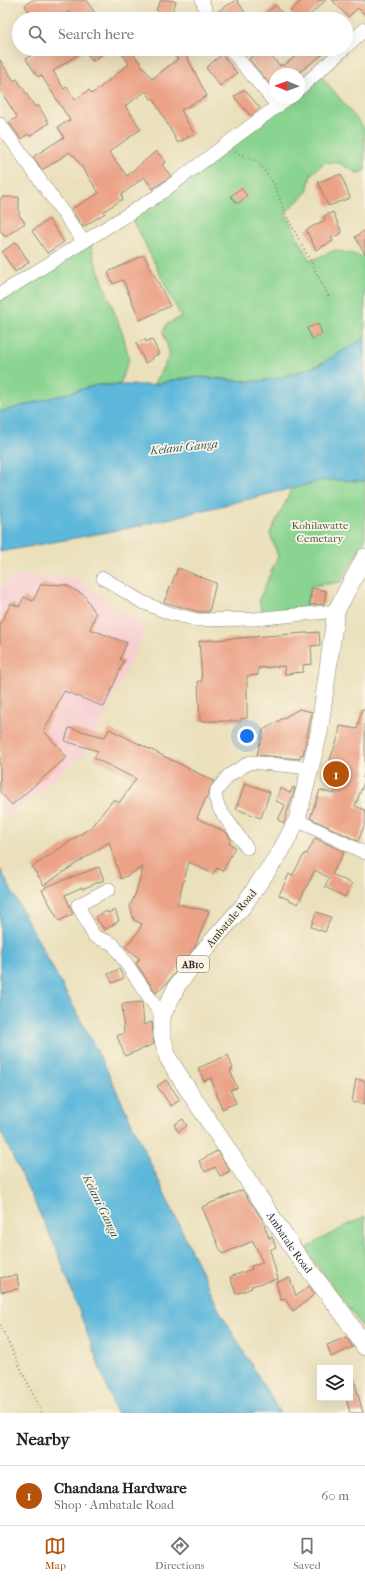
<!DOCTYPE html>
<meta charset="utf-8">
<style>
body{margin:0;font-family:"IM FELL French Canon",serif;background:#f6f6f6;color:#222}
.controls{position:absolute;right:12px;bottom:12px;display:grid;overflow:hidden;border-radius:0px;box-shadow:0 4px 16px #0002}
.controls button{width:36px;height:36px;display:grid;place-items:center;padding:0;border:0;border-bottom:1px solid #e0e0e0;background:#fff;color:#222;font:20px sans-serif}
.compass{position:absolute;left:269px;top:68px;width:36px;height:36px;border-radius:50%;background:#fff;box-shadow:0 4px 16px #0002;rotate:271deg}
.you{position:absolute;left:247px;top:736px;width:14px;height:14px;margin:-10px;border:3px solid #fff;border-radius:50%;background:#1a73e8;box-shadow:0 0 0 6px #1a73e833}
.badge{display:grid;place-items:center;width:26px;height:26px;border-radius:50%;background:#b45309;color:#fff;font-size:13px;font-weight:700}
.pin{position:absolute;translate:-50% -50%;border:2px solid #fff;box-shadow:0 1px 4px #0006}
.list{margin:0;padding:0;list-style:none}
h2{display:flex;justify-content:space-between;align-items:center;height:52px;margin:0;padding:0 16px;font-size:17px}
h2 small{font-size:13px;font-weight:400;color:#767676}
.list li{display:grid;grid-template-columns:26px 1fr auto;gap:12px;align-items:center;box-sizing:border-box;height:60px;padding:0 16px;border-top:1px solid #e0e0e0}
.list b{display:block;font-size:15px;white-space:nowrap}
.list p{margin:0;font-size:13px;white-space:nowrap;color:#767676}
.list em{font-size:13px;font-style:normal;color:#767676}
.icon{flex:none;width:22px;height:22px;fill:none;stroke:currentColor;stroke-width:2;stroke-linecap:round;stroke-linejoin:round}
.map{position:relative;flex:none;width:365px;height:1413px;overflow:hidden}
.search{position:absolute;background:#fff;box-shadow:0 4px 16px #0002;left:12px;right:12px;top:12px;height:44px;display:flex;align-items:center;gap:10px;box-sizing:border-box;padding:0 14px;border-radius:22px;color:#767676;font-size:15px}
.sheet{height:112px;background:#fff}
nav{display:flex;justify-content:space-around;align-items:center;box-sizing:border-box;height:56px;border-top:1px solid #e0e0e0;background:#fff;font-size:11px;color:#767676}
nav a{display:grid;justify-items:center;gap:2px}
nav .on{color:#b45309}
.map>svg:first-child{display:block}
.built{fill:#f7cfd3}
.green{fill:#89d490;stroke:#5a805e}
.water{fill:#5db7da;stroke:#447182}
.building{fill:#eba286}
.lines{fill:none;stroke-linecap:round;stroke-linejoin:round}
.minor-casing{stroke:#8a8674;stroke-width:14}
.major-casing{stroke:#8a8674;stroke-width:18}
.path{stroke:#8a8674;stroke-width:2;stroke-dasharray:1 3;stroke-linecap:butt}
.minor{stroke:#fff;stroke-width:13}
.major{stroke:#fff;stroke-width:17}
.labels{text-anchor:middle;stroke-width:3.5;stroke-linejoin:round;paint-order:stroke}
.shield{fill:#fcf5e5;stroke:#6a6863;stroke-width:1}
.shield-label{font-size:10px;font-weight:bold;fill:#2b2b2b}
.park-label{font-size:11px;fill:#475e49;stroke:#fcf5e5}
.street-label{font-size:11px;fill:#2b2b2b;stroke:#fcf5e5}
.water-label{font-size:12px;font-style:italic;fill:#3c5c68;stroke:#fcf5e5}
</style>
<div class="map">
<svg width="365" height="1413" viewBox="0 0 365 1413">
<rect width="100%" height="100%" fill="#fcf5e5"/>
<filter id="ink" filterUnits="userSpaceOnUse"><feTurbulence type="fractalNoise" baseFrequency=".025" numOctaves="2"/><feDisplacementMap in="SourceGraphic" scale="8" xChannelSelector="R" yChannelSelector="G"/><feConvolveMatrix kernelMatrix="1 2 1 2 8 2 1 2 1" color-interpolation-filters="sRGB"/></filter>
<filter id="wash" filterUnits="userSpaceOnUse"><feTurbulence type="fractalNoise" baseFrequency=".012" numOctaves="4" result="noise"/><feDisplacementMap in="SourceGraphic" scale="16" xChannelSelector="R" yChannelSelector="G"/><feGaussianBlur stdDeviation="0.9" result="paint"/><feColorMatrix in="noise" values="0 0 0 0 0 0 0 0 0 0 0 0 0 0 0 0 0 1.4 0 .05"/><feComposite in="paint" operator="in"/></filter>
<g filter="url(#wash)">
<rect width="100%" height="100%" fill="#eae0bc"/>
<path class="built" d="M13,575L77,578L146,629L88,751L9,816L0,806V590Z"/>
<g class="green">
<path d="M318,72L365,129V171L357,173L339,163L325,162L311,174L307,192L285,213L310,261L335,250L365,257V338C333,358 289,384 250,381C232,381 216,377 198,377C183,377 168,381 153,385L170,355L163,332L167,324L181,317L130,213L288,98H299V89Z"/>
<path d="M90,238L95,261L123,335L129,359L120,384L97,385L0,412V294Z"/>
<path d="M324,477H365V540L341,582L311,586L306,608L262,612L259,600L278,556L270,533L292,489Z"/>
<path d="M365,1216V1330L305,1250L321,1239Z"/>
</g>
<g class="water">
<path d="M365,338V481L326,480L139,526L0,552V412L97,385H153L173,380L197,377L251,382L275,379L319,365Z"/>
<path d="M0,869L105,1066L219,1310L280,1413H116L57,1250L0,1130Z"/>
</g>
<g id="blocks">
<g class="building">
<path d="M32,0H86L99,19H75L70,11L57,19H34L25,5Z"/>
<path d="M161,0H170L176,2L170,16L156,10Z"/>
<path d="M237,0L249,19H222L218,11Z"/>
<path d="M302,0H326L305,19H297L290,11Z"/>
<path d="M332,0H365V15L358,8L348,17Z"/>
<path d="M276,5L286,19H258Z"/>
<path d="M40,49H110L92,61L85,50L53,71L64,89L67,87L75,100L89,90L92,94L129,64L119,49H130L152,79L178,59L174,56L183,49L207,96L181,110L194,134L178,143L153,98L151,99L146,91L125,106L141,129L109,152L127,176L156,151L166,162L162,165L171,176L153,189L144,177L121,195L123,199L104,211L105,213L83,227L71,209L99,193L74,155L73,156L70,152L42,170L33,157L64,137L58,127L70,120L41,75L38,77L26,59Z"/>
<path d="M250,49H265L280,66L281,64L283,66L305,49H330L297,74H275V90L249,59L255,54Z"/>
<path d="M222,54L237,73L220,86L206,68Z"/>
<path d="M0,60L14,81L17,79L35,107L38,105L49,123L30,136L28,134L21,139L9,123L17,117L0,90Z"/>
<path d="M244,89L260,108L251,116L234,97Z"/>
<path d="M341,174L350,198L328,206L318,182Z"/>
<path d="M241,188L247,196L237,204L231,196Z"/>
<path d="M3,197H19V215L25,223L5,237L0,230V199Z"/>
<path d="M333,212L342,233L331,238L333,241L316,250L306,230L325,220L324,216Z"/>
<path d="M49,219L64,242L47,253L32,231Z"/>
<path d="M365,230V254L355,237Z"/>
<path d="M16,242L29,262L15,272L2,252Z"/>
<path d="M144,255L170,306L140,320L123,280L113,284L108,272Z"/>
<path d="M318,324L322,334L312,339L307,328Z"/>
<path d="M145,339L146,342L152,339L159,354L152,357L153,359L145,363L136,343Z"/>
<path d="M178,568L216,583L209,612H199L164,602Z"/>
<path d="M41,584L66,585L84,595L96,614L90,629L127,643L120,659L124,661L104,707L64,691L44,731L67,757L12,805L0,792V624L11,603L19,607L24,597L33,601Z"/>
<path d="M312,588L326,591L324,604L309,605Z"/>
<path d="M319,632L320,645L311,646L312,664L303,665V672L285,674L284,666L258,668V675L247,676V718L241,719V721H200L198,681H202L199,641Z"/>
<path d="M299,709L312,712L303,755H300V759L257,755L263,730Z"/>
<path d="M362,709H365V770L363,778L365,780L355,806L365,810V824L358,841L310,818L320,790L334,794L344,768L329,762L338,738L340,726L357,729Z"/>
<path d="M69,728L105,737L109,729L214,781L197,818L227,833L231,840L229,843L235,847L223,871L217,868L213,874L189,862L177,904L209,911L195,947L167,983L156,993L136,963L140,959L125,947L138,932L142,924L134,920L130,906L135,895L143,867L121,879L109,842L44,885L32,867L90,828L114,799L119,803L136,779L94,758L98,751L65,741Z"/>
<path d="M245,783L270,792L261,818L236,809Z"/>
<path d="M293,787L295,788L284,823L278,820L285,805L276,801L280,788L290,793Z"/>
<path d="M315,838L344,852L332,874L352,884L345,897L325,887L329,878L315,870L298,904L279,895L289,874L292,876L305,853L307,854Z"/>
<path d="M99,867L104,880L82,889V887L65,895L73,914L59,921L42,890L46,888L45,887Z"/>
<path d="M115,910L119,921L105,930L95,917L107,911L108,913Z"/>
<path d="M316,912L331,917L325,932L311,927Z"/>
<path d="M119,969L124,978L112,983L108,974Z"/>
<path d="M142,1002L144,1025L152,1022L154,1044L125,1056L117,1036L124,1033L122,1004Z"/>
<path d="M228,1055L233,1069L230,1070L237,1088L230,1090L236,1103L222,1109L211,1078L204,1081L198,1068Z"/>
<path d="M356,1079L365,1081V1104L352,1102Z"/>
<path d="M166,1080L180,1100L171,1106L157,1086Z"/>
<path d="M183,1119L187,1126L179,1132L174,1125Z"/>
<path d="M217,1151L230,1171L220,1176L215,1167L205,1172L199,1161Z"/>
<path d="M242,1190L262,1219L269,1238L272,1237L276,1247L270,1250L278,1279L251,1286L252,1288L236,1294L230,1277L252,1269L251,1266L263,1263L253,1241L222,1254L202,1207Z"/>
<path d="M17,1275L19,1289L1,1292L0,1278Z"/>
<path d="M290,1278L296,1296L309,1286L315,1294L293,1311L285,1299L281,1300L276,1282Z"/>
<path d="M346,1337L353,1347L331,1357L327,1345Z"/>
<path d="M353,1375L363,1413H350L346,1398H350V1376Z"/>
</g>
</g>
</g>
<g filter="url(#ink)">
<use href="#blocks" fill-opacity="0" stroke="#8a8674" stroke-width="1"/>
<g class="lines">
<defs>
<g id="minor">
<path d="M202,0L209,19"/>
<path d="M346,47L365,29"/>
<path d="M230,49L278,106"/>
<path d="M299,89L344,49"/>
<path d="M0,124L84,242"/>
<path d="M0,294L157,196L288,98"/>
<path d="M103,578L142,602L169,613L198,620L254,619L336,611"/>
<path d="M297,820L365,853"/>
<path d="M247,848L220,810L215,797L217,790L228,776L250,762L310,768"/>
<path d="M109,889L78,905L94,936L113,944L162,1016"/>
</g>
<g id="major">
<path id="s1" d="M365,557L336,611L319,733L297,820L281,851L243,906L207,947L178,984L162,1016V1036L168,1058L183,1082L296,1253L344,1315L365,1347"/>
</g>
</defs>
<use href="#minor" class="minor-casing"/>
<use href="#major" class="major-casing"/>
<g class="path">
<path d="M235,152L258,162L274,184L285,213L329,297"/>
<path d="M0,1325L42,1413"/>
</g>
<use href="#minor" class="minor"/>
<use href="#major" class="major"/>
</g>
</g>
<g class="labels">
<rect class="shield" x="177" y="956" width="32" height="16" rx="3"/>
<g class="shield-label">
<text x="193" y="968">AB10</text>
</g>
<g class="park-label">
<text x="320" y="529">Kohilawatte<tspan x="320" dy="13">Cemetary</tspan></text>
</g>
<g class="street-label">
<text transform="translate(231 918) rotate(-50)" y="4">Ambatale Road</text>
<text dy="4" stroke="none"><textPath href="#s1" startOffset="777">Ambatale Road</textPath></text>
</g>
<g class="water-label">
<text transform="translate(184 447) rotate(-6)" y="4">Kelani Ganga</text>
<text transform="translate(101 1206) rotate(64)" y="4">Kelani Ganga</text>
</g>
</g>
</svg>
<div class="controls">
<button><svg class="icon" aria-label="layers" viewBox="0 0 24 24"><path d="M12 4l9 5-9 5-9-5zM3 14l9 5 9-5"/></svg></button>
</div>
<svg class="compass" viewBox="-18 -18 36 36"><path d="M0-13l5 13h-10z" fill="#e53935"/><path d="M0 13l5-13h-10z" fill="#767676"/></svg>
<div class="you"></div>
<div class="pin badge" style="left:336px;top:774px">1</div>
<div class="search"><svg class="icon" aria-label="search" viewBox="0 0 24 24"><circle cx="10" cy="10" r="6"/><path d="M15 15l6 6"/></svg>Search here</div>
</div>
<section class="sheet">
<h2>Nearby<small></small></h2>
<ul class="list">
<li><span class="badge">1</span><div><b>Chandana Hardware</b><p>Shop · Ambatale Road</p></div><em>60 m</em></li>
</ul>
</section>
<nav>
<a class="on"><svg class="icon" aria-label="map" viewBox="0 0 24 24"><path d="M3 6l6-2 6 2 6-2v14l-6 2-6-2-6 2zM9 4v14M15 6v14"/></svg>Map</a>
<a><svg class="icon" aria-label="directions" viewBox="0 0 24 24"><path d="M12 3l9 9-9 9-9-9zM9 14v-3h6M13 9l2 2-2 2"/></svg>Directions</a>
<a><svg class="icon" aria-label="saved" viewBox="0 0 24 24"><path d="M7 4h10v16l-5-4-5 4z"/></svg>Saved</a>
</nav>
